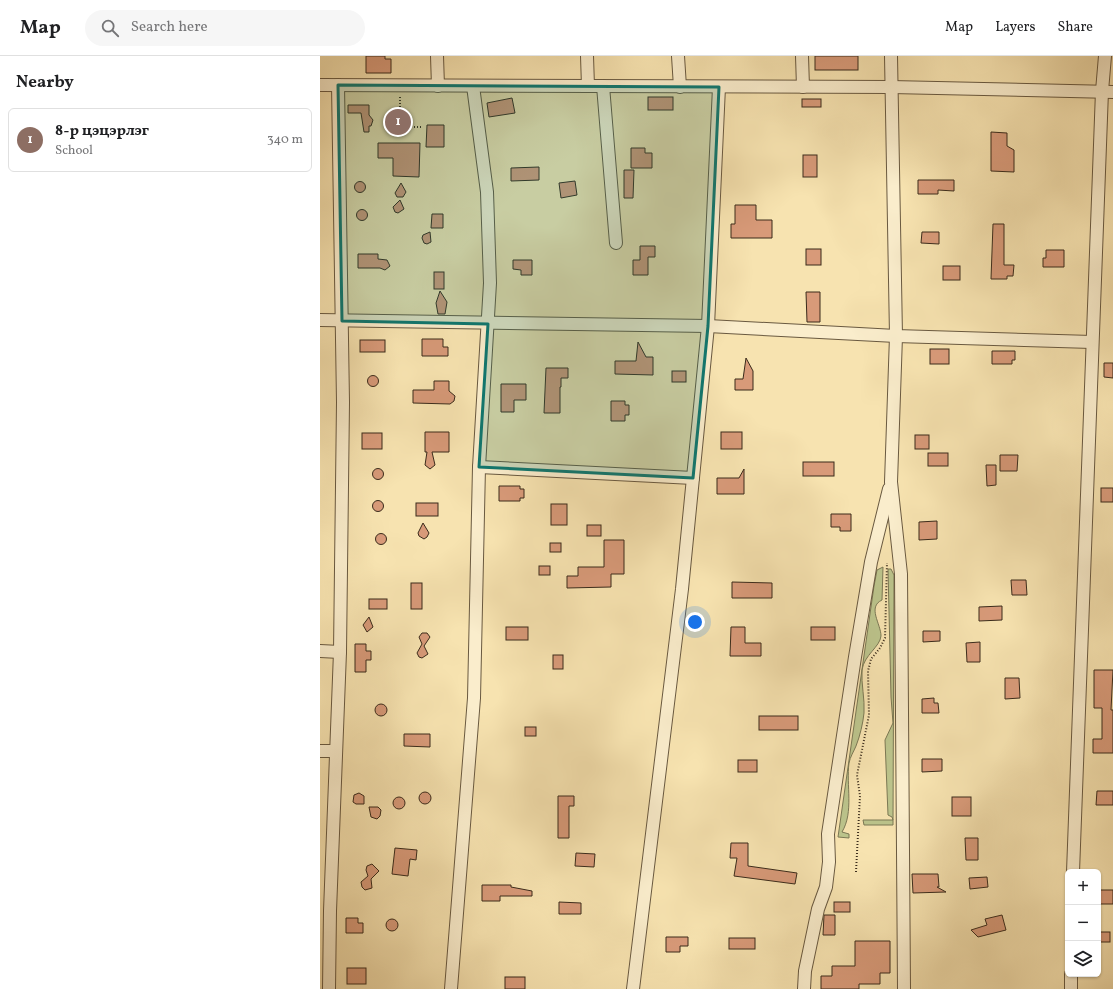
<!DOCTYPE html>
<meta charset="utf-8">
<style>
body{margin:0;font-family:Vollkorn,serif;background:#f6f6f6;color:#202124}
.controls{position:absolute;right:12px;bottom:12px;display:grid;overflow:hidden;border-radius:6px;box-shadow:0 1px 3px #0004}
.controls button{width:36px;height:36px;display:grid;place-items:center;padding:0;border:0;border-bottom:1px solid #e0e0e0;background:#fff;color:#202124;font:20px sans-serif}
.you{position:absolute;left:375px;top:566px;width:14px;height:14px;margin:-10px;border:3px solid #fff;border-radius:50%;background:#1a73e8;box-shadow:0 0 0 6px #1a73e833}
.badge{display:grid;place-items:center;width:26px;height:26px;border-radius:50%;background:#b45309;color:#fff;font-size:13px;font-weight:700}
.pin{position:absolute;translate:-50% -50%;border:2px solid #fff;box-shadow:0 1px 4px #0006}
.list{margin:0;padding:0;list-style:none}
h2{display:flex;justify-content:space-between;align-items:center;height:52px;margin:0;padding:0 16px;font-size:17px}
h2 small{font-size:13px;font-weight:400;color:#757577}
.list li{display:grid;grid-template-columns:26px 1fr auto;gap:12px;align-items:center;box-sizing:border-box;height:64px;margin:0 8px 8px;padding:0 8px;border:1px solid #e0e0e0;border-radius:6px}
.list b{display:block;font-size:15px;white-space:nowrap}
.list p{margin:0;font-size:13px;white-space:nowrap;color:#757577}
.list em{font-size:13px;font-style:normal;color:#757577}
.icon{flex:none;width:22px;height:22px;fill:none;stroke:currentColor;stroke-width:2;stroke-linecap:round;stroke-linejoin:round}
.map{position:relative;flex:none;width:793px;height:933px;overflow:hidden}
header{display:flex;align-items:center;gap:24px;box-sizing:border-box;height:56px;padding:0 20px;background:#fff;border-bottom:1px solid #e0e0e0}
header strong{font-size:19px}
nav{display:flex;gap:22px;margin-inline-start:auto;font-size:14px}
.search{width:280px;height:36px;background:#f6f6f6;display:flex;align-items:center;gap:10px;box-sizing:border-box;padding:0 14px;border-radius:22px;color:#757577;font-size:15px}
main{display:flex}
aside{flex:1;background:#fff}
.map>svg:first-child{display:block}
.green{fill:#bcc48c;stroke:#7b7854}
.building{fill:#d89a79;stroke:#3a2b1b}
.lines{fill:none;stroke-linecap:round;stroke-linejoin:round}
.minor-casing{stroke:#695940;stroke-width:14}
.path{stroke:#3a2b1b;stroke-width:2;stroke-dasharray:1 2;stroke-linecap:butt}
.minor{stroke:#faedcc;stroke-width:12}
.marked{fill:#0f766e;fill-opacity:0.2;stroke:#0f766e;stroke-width:3;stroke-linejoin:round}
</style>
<header>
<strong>Map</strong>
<div class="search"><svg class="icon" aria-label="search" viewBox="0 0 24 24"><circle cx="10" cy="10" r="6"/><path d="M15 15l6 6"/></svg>Search here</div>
<nav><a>Map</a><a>Layers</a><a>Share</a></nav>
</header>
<main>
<aside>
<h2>Nearby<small></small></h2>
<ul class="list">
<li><span class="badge" style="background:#8d6e63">1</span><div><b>8-р цэцэрлэг</b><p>School</p></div><em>340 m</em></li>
</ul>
</aside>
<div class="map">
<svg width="793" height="933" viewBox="0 0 793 933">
<rect width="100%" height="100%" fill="#f7e3b0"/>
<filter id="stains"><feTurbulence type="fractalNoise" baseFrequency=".005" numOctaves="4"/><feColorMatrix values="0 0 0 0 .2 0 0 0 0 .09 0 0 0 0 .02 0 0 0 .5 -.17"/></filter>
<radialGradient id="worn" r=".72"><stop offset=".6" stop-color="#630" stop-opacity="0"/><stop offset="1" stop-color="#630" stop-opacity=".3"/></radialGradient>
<g class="green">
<path d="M563,511L562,544C547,551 561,568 561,580C560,591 544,599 542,614C541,628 545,643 544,657C543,667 540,680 536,690C534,695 530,701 529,707C526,729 534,756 522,776L529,778V782L518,781L554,530L557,514Z"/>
<path d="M568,513H571L574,519L573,769H544L543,764H573L572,761L568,759L565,684L573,667L571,641Z"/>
</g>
<g class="building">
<path d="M46,0H65V3H71V17H46Z"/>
<rect x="495" y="0" width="43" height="14"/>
<rect x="328" y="41" width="25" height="13"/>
<path d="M192,42L195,57L169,61L167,47Z"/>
<rect x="482" y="43" width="19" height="8"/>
<path d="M28,49H49V59L53,64L51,70H49V76H44L41,57H28Z"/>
<path d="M107,69H124V91H106Z"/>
<path d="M671,76L687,77V90L694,94V116L671,115Z"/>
<path d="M58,87H100L99,121L73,120V102H58Z"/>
<path d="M311,92H325V97H332V112H311Z"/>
<rect x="483" y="99" width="14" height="22"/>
<path d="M219,111V124L191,125V112Z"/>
<path d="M304,114H314L313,142H304Z"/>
<path d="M598,124H634V135L618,134V138H598Z"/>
<path d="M255,125L257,139L241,142L239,127Z"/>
<circle cx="40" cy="131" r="5.5"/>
<path d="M81,127L86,136L83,141H77L75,137Z"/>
<path d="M80,144L84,153L78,157L75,156L73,151Z"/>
<path d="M415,149H436V164H452V182H411V168H415Z"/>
<circle cx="42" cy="159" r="5.5"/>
<path d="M112,158H123V172H111Z"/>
<path d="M673,168H684V209H694L693,220H687V223H671Z"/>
<path d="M110,176L111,186L107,188L104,187L102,182L103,179Z"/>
<path d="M602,176H619V188L601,187Z"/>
<path d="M320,190H335V201H328V219H313V204H320Z"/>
<rect x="486" y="193" width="15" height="16"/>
<path d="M726,194H744V211H723V202H726Z"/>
<path d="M38,198H58V203L67,204L70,210L65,214L60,212H38Z"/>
<path d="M193,204H212V219H201V214L193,213Z"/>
<rect x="623" y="210" width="17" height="14"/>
<rect x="114" y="216" width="10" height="17"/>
<path d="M120,235L127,246L125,258H118L116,247Z"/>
<path d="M486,236H500V266H487Z"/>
<path d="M102,283H123V291H128V300H102Z"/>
<rect x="40" y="284" width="25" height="12"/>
<path d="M318,286L326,301H333V319L295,318V305H316Z"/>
<rect x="610" y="293" width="19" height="15"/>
<path d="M672,295H695V304H692V308H672Z"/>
<path d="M426,302L433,315V334H415V323H423Z"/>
<path d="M784,307H793V322L784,321Z"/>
<path d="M226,312H248V322H241V331H240V357H224Z"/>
<rect x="352" y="315" width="14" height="11"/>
<circle cx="53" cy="325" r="5.5"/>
<path d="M114,325H129V335L135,340L134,345L130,348L93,347V334H114Z"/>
<path d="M181,328H206V344H194V356H181Z"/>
<path d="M291,345H305V349H309V359H305V365H291Z"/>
<path d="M105,376H129V396H112L115,409L110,413L105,409L107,396H105Z"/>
<rect x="401" y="376" width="21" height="17"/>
<rect x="42" y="377" width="20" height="16"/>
<rect x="595" y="379" width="14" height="14"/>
<rect x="608" y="397" width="20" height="13"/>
<path d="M680,399H698L697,415H680Z"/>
<rect x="483" y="406" width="31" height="14"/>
<path d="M666,409H676V429L667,430Z"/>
<circle cx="58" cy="418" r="5.5"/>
<path d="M424,413V438H397V422H419Z"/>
<path d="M179,430H200V433H204V442H200V445H179Z"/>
<rect x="781" y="432" width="12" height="14"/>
<circle cx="58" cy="450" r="5.5"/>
<rect x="96" y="447" width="22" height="13"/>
<rect x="231" y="448" width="16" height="21"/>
<path d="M511,458H531V475H520V471H511Z"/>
<path d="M617,465V483L599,484V466Z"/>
<path d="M103,467L109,477L107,481L104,483L99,480L98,477Z"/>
<rect x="267" y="469" width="14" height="11"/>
<circle cx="61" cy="483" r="5.5"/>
<path d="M284,484H304V518H291V531L247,532V520H258V511H284Z"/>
<rect x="230" y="487" width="11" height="9"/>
<rect x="219" y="510" width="11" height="9"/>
<path d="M691,524H706L707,539H692Z"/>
<path d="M412,526L452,527V542H412Z"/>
<rect x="91" y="527" width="11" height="26"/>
<rect x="49" y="543" width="18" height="10"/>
<path d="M682,550V564L659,565V551Z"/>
<path d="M49,561L53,571L47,576L43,569Z"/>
<rect x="186" y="571" width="22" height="13"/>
<path d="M411,571H425V587H441V600H410Z"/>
<rect x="491" y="571" width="24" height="13"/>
<path d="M603,575H620V585L603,586Z"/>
<path d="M102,577H107L110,581L104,590L108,598L102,602L99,601L97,597L102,588L99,581Z"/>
<path d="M660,586V606H647L646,587Z"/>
<path d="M35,588H46V595H51V604H46V616H35Z"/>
<rect x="233" y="599" width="10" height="14"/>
<path d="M774,614H793L791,654H793V697H773V683H782V652H774Z"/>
<path d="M685,622H699L700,642L685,643Z"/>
<path d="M614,642V647H618L619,657H602V643Z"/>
<circle cx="61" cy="654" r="6"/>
<rect x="439" y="660" width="39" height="14"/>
<rect x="205" y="671" width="11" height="9"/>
<path d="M84,678H110V691L84,690Z"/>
<path d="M602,703H622V715L602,716Z"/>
<rect x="418" y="704" width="19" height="12"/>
<path d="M777,735H793V749H776Z"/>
<circle cx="105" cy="742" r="6"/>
<path d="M39,737L44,740V748H36L33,746L34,739Z"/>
<path d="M238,740H254V750H249V782H238Z"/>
<rect x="632" y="741" width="19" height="19"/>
<circle cx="79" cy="747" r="6"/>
<path d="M49,751H58L61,754L60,760L57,763L51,761Z"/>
<path d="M645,782H658V804H646Z"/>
<path d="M411,787H428V810L477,817L475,828L414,820L417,802H410Z"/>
<path d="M75,792L97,794L96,804L90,803L88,820L72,818Z"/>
<path d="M256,797L275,798L274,811L255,810Z"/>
<path d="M52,808L59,815L51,823L52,832L45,834L42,831L41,826L48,820L46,814L47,810Z"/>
<path d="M592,818H618L619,831H617L626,836L593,837Z"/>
<path d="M667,821L668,831L650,833L649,822Z"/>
<path d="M162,829H191V831L212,835V840H180V845H162Z"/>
<rect x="778" y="834" width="15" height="14"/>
<path d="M239,846L261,847V858H239Z"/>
<rect x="514" y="846" width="16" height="10"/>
<path d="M504,859H515V879H503Z"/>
<path d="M682,859L686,874L658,881L651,874L667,869L665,863Z"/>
<path d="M26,862H38V867H43V877H26Z"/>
<circle cx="72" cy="869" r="6"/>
<rect x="778" y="876" width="12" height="10"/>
<path d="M346,881H368V890H360V896H346Z"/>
<rect x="409" y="882" width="26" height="11"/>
<path d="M535,885H570V917H560V928H539V933H501V920H512V910H535Z"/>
<rect x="27" y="912" width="19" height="16"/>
<rect x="185" y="921" width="20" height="12"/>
</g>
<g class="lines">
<defs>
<g id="minor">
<path d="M117,0L118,30"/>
<path d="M267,0L268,30"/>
<path d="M358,0L360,31"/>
<path d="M482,0L483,31"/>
<path d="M571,0L576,280L571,426L581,518L584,933"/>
<path d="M0,29L571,31L793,36"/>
<path d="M283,30L296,187"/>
<path d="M0,264L388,270L576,280L772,286"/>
<path d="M159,411L373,422"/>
<path d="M0,595L20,596"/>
<path d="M0,695H16"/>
<path d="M753,816L782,35L785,0"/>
<path d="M9,933L10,855L20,596L23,346L18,29"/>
<path d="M131,933L154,642L159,411L170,227L167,136L153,30"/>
<path d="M313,933L362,533L388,270L399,31"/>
<path d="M484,933L485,915L498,853L506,831L509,806L508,778L535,601L551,506L569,433"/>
<path d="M751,933V918"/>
</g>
</defs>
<use href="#minor" class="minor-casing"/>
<g class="path">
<path d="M80,41V58"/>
<circle cx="78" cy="66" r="8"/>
<path d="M85,71H103"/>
<path d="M536,816L540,740L537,719L549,659L548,615L551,603L560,592L565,582L567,507"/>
</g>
<use href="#minor" class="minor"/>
</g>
<path class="marked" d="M18,29L399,31L388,270L373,422L159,411L168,268L22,265Z"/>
<rect width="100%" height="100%" filter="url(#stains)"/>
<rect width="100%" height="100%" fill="url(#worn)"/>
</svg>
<div class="controls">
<button>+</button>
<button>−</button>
<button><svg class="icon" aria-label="layers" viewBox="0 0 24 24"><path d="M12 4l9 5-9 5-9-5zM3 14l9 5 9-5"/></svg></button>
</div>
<div class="you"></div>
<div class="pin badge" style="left:78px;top:66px;background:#8d6e63">1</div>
</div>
</main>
